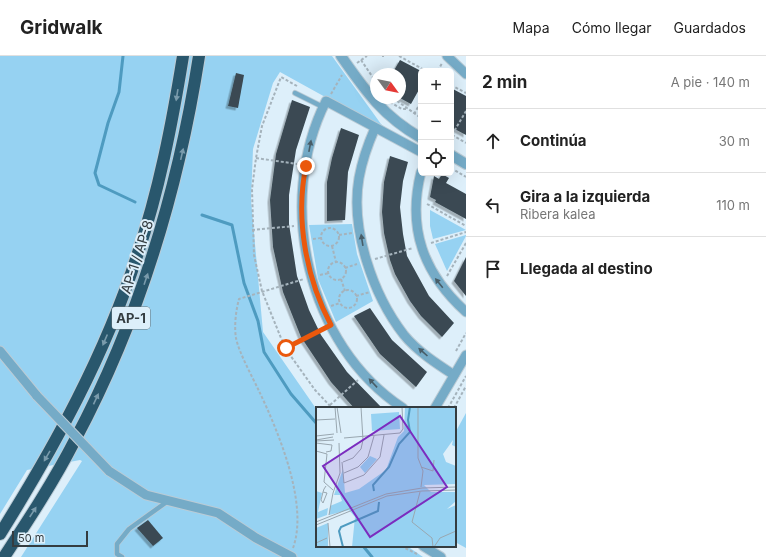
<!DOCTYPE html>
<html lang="es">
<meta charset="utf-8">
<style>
body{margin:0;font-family:Inter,sans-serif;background:#f2f2f2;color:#222}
.controls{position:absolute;right:12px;top:12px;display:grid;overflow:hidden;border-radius:6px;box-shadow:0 4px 16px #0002}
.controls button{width:36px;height:36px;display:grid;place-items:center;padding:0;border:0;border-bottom:1px solid #e0e0e0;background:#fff;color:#222;font:20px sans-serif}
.compass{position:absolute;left:370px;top:12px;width:36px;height:36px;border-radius:50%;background:#fff;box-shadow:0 4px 16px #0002;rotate:123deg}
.scale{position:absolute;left:12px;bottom:10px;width:76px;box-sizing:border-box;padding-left:4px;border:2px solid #343c40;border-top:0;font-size:11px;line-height:14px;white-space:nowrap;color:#343c40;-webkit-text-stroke:3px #ddeffa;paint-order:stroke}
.stop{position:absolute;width:12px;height:12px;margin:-9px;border:3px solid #ea580c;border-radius:50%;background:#fff}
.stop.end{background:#ea580c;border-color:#fff;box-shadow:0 1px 4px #0008}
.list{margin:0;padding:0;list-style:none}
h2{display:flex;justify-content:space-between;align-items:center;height:52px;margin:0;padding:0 16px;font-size:17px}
h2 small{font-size:13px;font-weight:400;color:#767676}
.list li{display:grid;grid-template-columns:26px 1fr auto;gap:12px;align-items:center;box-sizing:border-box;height:64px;padding:0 16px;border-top:1px solid #e0e0e0}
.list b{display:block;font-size:15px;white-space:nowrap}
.list p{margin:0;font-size:13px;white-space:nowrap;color:#767676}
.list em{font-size:13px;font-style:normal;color:#767676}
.icon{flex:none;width:22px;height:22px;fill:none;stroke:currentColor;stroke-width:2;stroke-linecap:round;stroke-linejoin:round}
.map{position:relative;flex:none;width:466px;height:501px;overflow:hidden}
header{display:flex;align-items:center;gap:24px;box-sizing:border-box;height:56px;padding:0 20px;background:#fff;border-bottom:1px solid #e0e0e0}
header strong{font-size:19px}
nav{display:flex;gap:22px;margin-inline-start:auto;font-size:14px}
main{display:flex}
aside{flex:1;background:#fff}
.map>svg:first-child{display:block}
.green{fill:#96d2f2}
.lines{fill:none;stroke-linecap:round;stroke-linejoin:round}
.stream{stroke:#4e9bc0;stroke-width:3}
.building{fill:#3b4a52;filter:url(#shadow)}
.service-casing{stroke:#bbcbd5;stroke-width:6}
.minor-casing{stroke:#bbcbd5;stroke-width:11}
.tertiary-casing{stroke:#bbcbd5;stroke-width:12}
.motorway-casing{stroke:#bbcbd5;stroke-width:14}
.path{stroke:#a5b3bc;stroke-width:2;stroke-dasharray:3 2;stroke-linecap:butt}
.service{stroke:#75abc7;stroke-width:4.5}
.minor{stroke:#75abc7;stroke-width:9}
.tertiary{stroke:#75abc7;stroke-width:10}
.motorway{stroke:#29576d;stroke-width:12}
.minor-bridge-casing{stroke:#bbcbd5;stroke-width:11;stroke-linecap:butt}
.minor-bridge{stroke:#75abc7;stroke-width:9}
.oneway{fill:#7a9bac}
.oneway2{fill:#485d68}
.route{stroke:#ea580c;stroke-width:5}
.labels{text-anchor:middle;stroke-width:4;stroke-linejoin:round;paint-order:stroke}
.shield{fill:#ddeffa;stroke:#677278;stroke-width:1}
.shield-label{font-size:13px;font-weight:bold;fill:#343c40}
.street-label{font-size:14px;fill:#343c40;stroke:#ddeffa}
.inset-river{fill:none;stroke:#4e9bc0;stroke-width:2}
.inset-road{fill:none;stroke:#99a7b0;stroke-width:1}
.view{fill:#7b2cbf;fill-opacity:0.15;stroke:#7b2cbf;stroke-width:2}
.inset-edge{fill:none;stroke:#343c40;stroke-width:2}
</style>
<header>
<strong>Gridwalk</strong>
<nav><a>Mapa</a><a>Cómo llegar</a><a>Guardados</a></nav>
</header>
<main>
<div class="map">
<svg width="466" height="501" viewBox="0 0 466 501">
<defs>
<filter id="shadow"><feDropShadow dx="-2.5" dy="2.5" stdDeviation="0" flood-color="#0004"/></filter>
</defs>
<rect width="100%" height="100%" fill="#ddeffa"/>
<g class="green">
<path d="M0,0H332L381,68L394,79L280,16L273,27L253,93L251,144L263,276L317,354V490H407L423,501H21L82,405L80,404L27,414L0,458Z"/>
<path d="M430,154L466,174L433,183L430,170Z"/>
<path d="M352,168L357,198L373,245L336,266L318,223L309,169Z"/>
<path d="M466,179V180L447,215L435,188Z"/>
<path d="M466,357V492L455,486V377Z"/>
</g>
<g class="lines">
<g class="stream">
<path d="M123,0L119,36L108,67L95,117L99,129L135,146"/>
<path d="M202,159L232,169L244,227L258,265L264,296L291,338L317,368"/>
<path d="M363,490L372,501"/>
</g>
</g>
<g class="building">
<path d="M400,4L421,15V30L411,48L400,42V18H392Z"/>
<path d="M236,17L244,19L238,52L228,50Z"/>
<path d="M451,32L466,40V79L451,71Z"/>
<path d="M292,44L310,51L296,94L289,139V168L297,220L309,254L321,279L347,316L382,352H354L331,326L301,281L283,236L273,191L270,144L276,98Z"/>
<path d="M341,72L359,79L348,116L345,164L327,165V126L332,102Z"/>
<path d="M390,100L408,106L403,125L400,151L403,178L407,200L429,240L454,267L442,281L421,260L410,245L395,218L390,204L384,177L382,156L384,126Z"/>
<path d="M442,118L449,122L446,127L466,138V163L435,146L436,144L430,141L434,120L439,123Z"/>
<path d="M466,201V240L454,225Z"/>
<path d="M370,252L392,284L427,316L416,331L380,298L354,260Z"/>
<path d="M148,464L163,482L153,490L137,472Z"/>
</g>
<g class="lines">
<defs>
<g id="service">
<path d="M295,37L323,51"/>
<path d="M122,501L117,498V488L129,473L168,445"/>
</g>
<g id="minor">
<path d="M447,0L466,18"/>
<path d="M375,72C368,88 362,105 359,122C350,173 373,239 404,279C417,295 437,308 454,319"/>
<path d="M421,116C407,172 423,217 466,256"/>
<path d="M0,295L37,340"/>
<path d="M403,352C307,289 275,146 326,45L421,96"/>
<path d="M435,352L466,299"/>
<path d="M109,415L146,439L218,457L256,482L292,501"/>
<path d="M423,490L441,501"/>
</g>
<g id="tertiary">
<path d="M341,0C366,36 383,60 421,82"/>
<path d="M451,99L466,108"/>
</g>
<g id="motorway">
<path d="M0,478C55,390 105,299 137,200C159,135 172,68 183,0"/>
<path d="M4,501C29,463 54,425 75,384C139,264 178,135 199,0"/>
</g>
</defs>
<use href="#service" class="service-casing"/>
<use href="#minor" class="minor-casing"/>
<use href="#tertiary" class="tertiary-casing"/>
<use href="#motorway" class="motorway-casing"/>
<g class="path">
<path d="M382,0H384"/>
<path d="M399,0L426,15"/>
<path d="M361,4L376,26"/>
<path d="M357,7L367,0"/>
<path d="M438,15L442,7"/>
<path d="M451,29L466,37"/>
<path d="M297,30L281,21L262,70L256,102L252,133L254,199L262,235L285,292L315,334L332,352"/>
<path d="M331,38L342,19"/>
<path d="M393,42L421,62"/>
<path d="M390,46L402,53H406"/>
<path d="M414,58L421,46"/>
<path d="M452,79L466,55"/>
<path d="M452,79L466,87"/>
<path d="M256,102L297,108"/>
<path d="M451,112L466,121"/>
<path d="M427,148L466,170"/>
<circle cx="330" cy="181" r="9"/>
<path d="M252,174L294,170"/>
<path d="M339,179L352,177"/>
<path d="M313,183L321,182"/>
<path d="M431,187L466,176"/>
<path d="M332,190L336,206"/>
<path d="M375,203L413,192"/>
<circle cx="337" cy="215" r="9"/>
<path d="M345,212L357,208"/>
<path d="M320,219L329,217"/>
<path d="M447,220L466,187"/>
<path d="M341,223L345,235"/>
<circle cx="348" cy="243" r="9"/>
<path d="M356,240L370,236"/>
<path d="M331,250L340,247"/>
<path d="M285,292L322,273"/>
<path d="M456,295L466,277"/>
<path d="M330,349L358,324"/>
<path d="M448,352L466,320"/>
<path d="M454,352L466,330"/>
<path d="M401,490L417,498"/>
<path d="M293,492C309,448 278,375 259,335C252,320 239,297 236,282C234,270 236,254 239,243L304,223"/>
</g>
<use href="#service" class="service"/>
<use href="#minor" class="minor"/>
<use href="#tertiary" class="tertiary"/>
<use href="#motorway" class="motorway"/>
<defs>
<path id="minor-bridge" d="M37,340L109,415"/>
</defs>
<use href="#minor-bridge" class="minor-bridge-casing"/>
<use href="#minor-bridge" class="minor-bridge"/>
</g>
<defs><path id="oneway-solid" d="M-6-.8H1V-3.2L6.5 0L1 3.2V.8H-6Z"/></defs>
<g class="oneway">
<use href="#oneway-solid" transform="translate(177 39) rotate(99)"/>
<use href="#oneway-solid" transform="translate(182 98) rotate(-77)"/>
<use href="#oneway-solid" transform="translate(146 223) rotate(-71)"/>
<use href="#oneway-solid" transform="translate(105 284) rotate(113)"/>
<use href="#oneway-solid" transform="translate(96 343) rotate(-65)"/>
<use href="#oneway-solid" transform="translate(47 400) rotate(120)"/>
<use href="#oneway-solid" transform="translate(33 456) rotate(-57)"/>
</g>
<g class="oneway2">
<use href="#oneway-solid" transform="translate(310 90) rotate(-79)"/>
<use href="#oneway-solid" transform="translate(362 184) rotate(-99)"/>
<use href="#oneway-solid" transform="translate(439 227) rotate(-129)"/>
<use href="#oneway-solid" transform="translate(423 296) rotate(-138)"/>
<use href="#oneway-solid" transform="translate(373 327) rotate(-133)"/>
</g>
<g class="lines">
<path class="route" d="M286,292L331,269C306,222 295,162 306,110"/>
</g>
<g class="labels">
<rect class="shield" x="112" y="251" width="38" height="22" rx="3"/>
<g class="shield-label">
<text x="131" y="267">AP-1</text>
</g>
<g class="street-label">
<text transform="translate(137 201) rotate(-72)" y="5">AP-1 / AP-8</text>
</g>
</g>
<g transform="translate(316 351)">
<rect width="140" height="140" fill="#ddeffa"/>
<path d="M89,0H140V40L136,38L137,33L127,47L130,55L140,59V77L108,78L115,85H140V94L131,102L140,98V140H36L39,110L33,103L13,108L14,99L26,94L24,88H18L27,62L29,86L43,82L70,63L82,30L88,24ZM83,5L84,22L56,24L55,7ZM54,49L61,52L49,66L44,60ZM0,84L6,86L2,105L12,101L11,108L0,112ZM12,116V140H0V121Z" fill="#96d2f2"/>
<path class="inset-river" d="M58,84L57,78L73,60L83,37L94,25L92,13L94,0M27,140L23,124L25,120L62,104L63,95"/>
<path class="inset-road" d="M19,0L21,26M21,0L25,26M102,0V51L107,64L105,80M0,13L19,12M0,29L18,27M28,31L84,26L87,22L86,0M0,33L17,30M0,34L18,33M0,36L16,38L15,44L10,45M0,44L11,47L8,75L17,83M26,55L28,76L48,68L64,50L68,28M27,55L37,51L45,42L47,33L45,0M105,60L117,64L118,53M28,66L42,60L52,50L58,29M7,85L11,86L7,96L5,93L7,85L8,82L10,79M104,85L96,115L116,131L117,140M13,108L17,86L24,66L23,36M0,115L70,87L106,81L140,80M12,116L14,140M0,118L71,89L106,84L140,83M0,136L11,131M118,140L124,131L140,124"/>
<path class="view" d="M84,9L131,80L54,130L7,59Z"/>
<rect width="140" height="140" class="inset-edge"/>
</g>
</svg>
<div class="controls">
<button>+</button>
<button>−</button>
<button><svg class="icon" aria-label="locate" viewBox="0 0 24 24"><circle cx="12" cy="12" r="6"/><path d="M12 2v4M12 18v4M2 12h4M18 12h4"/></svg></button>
</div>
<svg class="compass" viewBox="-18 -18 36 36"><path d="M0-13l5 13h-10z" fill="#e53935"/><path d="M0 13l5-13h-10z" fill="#767676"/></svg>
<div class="scale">50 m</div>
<div class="stop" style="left:286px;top:292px"></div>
<div class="stop end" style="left:306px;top:110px"></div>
</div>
<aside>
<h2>2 min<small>A pie · 140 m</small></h2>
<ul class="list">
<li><svg class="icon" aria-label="ahead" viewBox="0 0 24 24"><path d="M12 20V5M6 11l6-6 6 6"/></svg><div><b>Continúa</b></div><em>30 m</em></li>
<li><svg class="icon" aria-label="left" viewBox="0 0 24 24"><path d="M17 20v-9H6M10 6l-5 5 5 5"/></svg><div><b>Gira a la izquierda</b><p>Ribera kalea</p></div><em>110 m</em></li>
<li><svg class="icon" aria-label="arrive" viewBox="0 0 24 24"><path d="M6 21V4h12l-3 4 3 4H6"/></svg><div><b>Llegada al destino</b></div></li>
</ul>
</aside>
</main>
